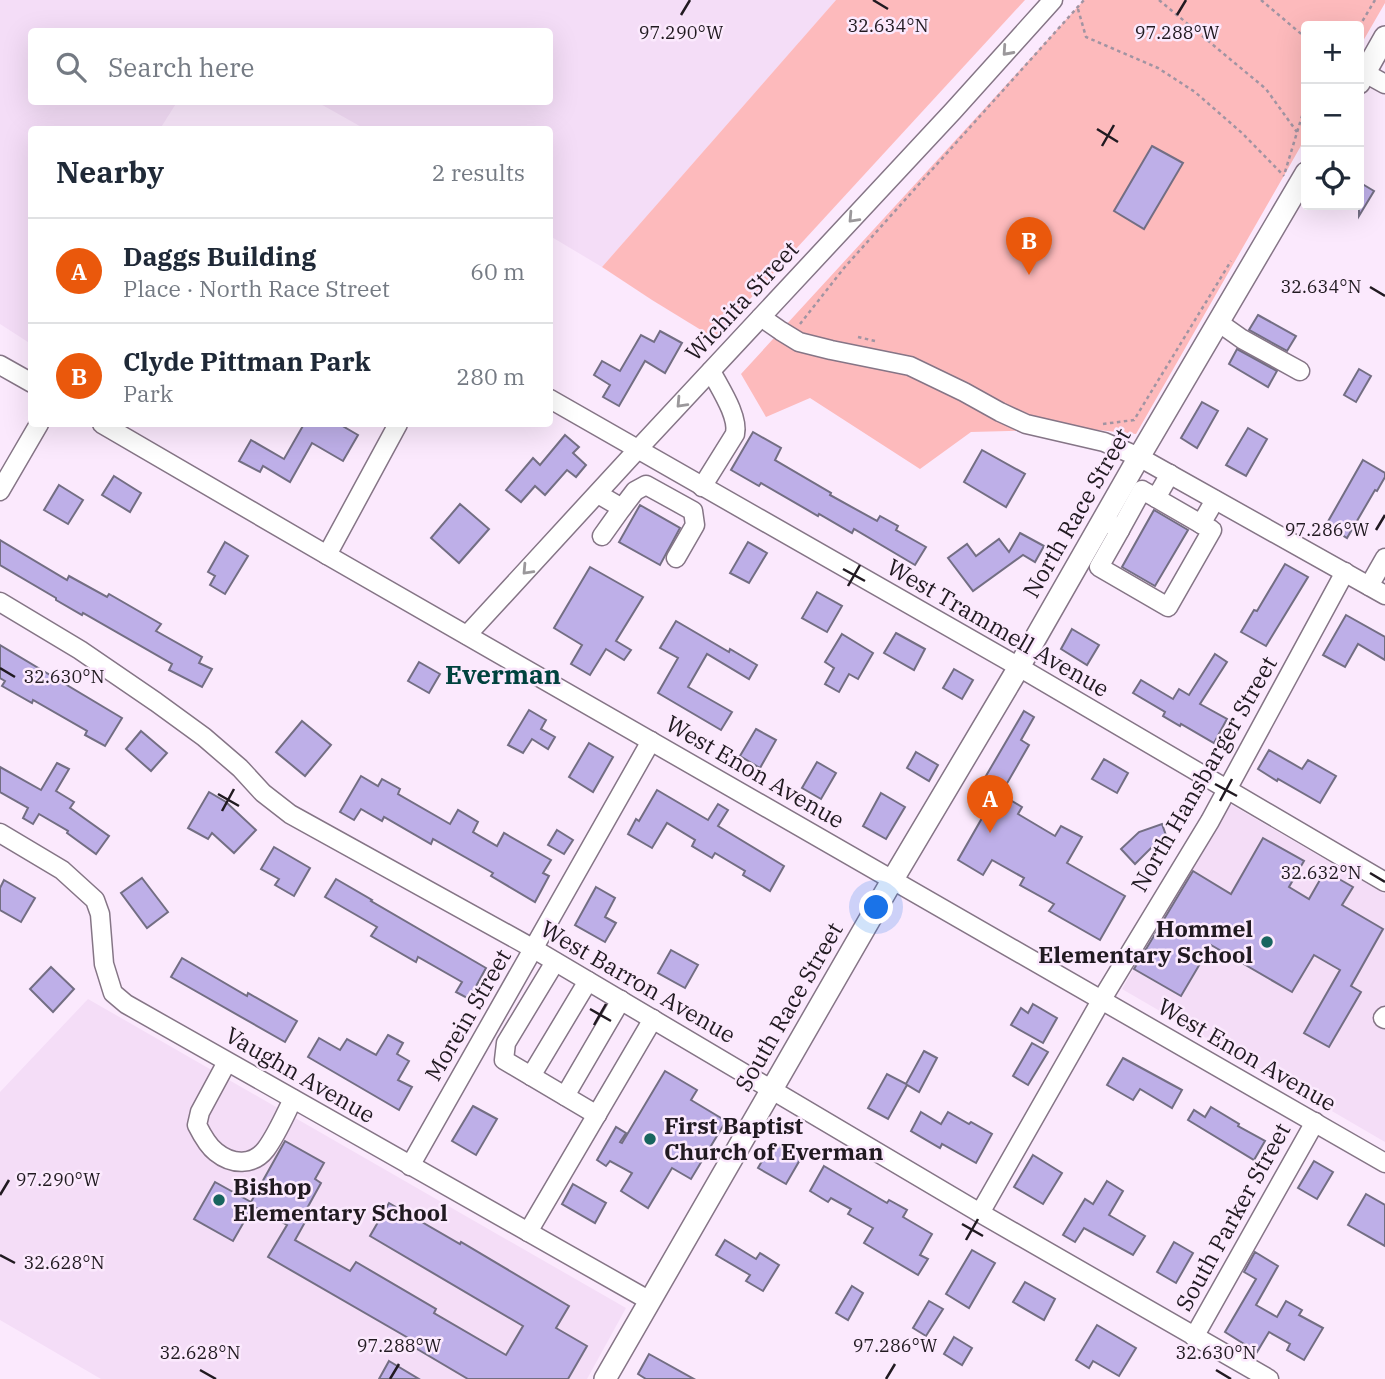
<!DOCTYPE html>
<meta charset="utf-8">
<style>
body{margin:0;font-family:"IBM Plex Serif",serif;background:#f6f6f7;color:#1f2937}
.controls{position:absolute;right:21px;top:21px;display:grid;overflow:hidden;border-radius:7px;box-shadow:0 7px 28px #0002}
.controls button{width:63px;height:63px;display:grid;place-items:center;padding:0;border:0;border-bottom:2px solid #e0e1e3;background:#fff;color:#1f2937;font:35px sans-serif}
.you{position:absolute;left:877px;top:908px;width:24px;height:24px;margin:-18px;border:5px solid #fff;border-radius:50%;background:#1a73e8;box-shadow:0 0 0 10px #1a73e833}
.badge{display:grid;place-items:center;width:46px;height:46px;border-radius:50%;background:#ea580c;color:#fff;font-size:23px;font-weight:700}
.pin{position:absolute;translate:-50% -58px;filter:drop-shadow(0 2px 4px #0008)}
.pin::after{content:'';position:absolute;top:37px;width:24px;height:21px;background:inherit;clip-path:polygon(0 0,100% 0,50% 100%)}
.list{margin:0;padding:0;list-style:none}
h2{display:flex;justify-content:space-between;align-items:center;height:91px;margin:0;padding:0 28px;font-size:30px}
h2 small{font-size:23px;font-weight:400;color:#747a83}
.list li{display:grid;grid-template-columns:46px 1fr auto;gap:21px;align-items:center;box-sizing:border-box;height:105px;padding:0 28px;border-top:2px solid #e0e1e3}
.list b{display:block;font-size:26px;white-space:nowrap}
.list p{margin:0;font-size:23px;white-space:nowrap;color:#747a83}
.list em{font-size:23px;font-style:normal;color:#747a83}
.icon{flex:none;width:38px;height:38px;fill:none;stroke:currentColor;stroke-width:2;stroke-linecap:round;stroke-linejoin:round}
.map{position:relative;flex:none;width:1385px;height:1379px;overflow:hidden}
.search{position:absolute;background:#fff;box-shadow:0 7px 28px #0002;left:28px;top:28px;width:525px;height:77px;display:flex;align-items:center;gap:18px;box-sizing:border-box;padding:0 24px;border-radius:7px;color:#747a83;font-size:26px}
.panel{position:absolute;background:#fff;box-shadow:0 7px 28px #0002;left:28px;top:126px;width:525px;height:301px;border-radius:7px}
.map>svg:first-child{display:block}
.built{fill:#f4ddf7}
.green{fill:#fdbabc}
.building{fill:#beafe8;stroke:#736e83;stroke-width:2}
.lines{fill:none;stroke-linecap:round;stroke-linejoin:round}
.minor-casing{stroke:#857586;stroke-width:21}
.major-casing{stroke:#857586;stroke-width:24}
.path{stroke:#a194a2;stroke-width:2.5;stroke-dasharray:3.5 3.5;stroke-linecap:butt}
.minor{stroke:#fff;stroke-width:18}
.major{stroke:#fff;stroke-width:21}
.oneway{stroke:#9b989b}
.ticks{fill:none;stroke:#211a21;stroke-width:2.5}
.poi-dot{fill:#18655f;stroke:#fbe9fd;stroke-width:2.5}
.labels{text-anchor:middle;stroke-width:5;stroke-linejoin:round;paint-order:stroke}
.street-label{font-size:23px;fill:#211a21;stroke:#fbe9fd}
.poi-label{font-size:23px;font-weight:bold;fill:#211a21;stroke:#fbe9fd;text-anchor:start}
.quarter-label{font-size:26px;font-weight:bold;fill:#00423e;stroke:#fbe9fd}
.ticks-label{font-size:18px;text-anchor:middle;fill:#211a21;stroke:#fbe9fd;stroke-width:5;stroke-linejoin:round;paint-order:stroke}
</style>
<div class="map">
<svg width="1385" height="1379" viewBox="0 0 1385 1379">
<rect width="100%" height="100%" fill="#fbe9fd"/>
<g class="built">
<path d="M0,0H836L602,267L550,236V130L365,129L317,102H550V32H32V102H177L160,129L32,130L31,344L0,324Z"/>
<path d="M1230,804L1385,894V1142L1122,989Z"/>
<path d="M88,999L626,1308L587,1379H101L0,1320V1092Z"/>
</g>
<g class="green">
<path d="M836,0H1025L714,338L652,300L602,267Z"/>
<path d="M1084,0H1385V3L1359,48V26H1306V137L1136,434L1089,429L971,432L920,469L810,398L766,417L741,374Z"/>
</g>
<g class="building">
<path d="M1152,146L1183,163L1144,229L1114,211Z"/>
<path d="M1359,182L1374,191L1359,216Z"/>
<path d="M1258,315L1296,336L1287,351L1249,330Z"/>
<path d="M660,331L682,343L665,373L645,361L619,406L603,397L610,385L594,375L602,361L620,371L641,335L654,342Z"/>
<path d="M1237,349L1277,371L1268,387L1229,364Z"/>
<path d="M1359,369L1371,376L1356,402L1344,395Z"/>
<path d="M1202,402L1218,411L1197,448L1181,438Z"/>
<path d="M304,424H339L358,435L343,461L312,443L290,482L263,466L260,472L239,461L251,440L284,459Z"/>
<path d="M1248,428L1267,439L1246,476L1226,465Z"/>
<path d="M753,432L781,448L775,460L831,493L830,495L877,521L880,516L898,526L896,530L926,547L915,565L854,529L852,533L819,514L818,516L761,483L759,486L731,470Z"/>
<path d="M565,435L579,447L573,453L586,465L576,477L567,470L545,495L535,486L521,502L506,490L533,458L540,465Z"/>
<path d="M982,450L1025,474L1006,507L964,482Z"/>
<path d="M1363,460L1385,473V477L1377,491L1375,490L1347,538L1326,525Z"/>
<path d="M114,476L141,493L130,512L102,495Z"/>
<path d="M59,485L83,500L68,524L44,510Z"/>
<path d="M460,504L489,529L459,563L431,538Z"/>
<path d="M640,505L680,528L660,565L619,542Z"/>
<path d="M1154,510L1188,530L1155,586L1122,567Z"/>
<path d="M1020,533L1044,546L1035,562L1023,555L973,591L948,558L967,544L976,556L999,539L1009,552Z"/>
<path d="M0,540L67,580L69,576L107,597L109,594L161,624L156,631L202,657L199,663L212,669L202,687L169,670L172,664L83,613L82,615L56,600V598L0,565Z"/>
<path d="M225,542L248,556L225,594L210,585L215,576L208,572Z"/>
<path d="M748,542L767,553L749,583L730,573Z"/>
<path d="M1285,564L1308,577L1266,646L1241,632L1254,610L1257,611Z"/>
<path d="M590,567L643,597L616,641L631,650L624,660L606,649L590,675L571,664L582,645L554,628Z"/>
<path d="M817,592L842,606L827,632L802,618Z"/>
<path d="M1346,615L1385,637V660L1358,644L1345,667L1323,655Z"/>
<path d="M676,621L729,652L730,649L757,665L749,679L707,654L688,687L732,712L721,730L658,693L678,658L660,648Z"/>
<path d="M1072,629L1099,645L1087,665L1061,649Z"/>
<path d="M896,633L925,649L914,670L884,653Z"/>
<path d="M842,634L873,653L858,679L849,674L839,692L825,684L834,668L825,662Z"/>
<path d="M0,645L122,718L105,746L85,735L87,731L33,700L32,703L2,686L5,681L0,678Z"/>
<path d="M1215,654L1227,662L1200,704L1227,719L1214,743L1181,724L1180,726L1163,716L1165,712L1133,693L1141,680L1173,699L1179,689L1189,695Z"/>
<path d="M419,662L440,674L429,693L408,681Z"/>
<path d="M954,669L973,680L962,699L943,688Z"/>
<path d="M529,710L546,720L541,729L555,737L548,749L532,739L523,753L508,745Z"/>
<path d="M1024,711L1034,717L1021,740L1029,745L1002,792L983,781Z"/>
<path d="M302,721L331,745L305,776L276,752Z"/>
<path d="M756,729L776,740L760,768L740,756Z"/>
<path d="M141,731L167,753L151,771L126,749Z"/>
<path d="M589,743L613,757L593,792L569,777Z"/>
<path d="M1269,750L1302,769L1308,760L1336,776L1320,803L1278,779L1277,781L1258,769Z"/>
<path d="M916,752L938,765L929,781L907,768Z"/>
<path d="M1104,759L1128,773L1117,793L1092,779Z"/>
<path d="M817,762L836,773L821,799L802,788Z"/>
<path d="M57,763L69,769L56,791L74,802L70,808L109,836L96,854L67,833L68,831L39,814L33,824L23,818L28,808L0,792V767L41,790Z"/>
<path d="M361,776L378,786L382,779L400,789L398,794L450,824L458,810L478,822L473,832L497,846L504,833L551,860L543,873L549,876L535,902L491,876L493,873L433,839L431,844L384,817L382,821L361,809L354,820L340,812Z"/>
<path d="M657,790L708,820L718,804L728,810L718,826L784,866L770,891L743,875L745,871L715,853L712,858L692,846L695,840L667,823L652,848L628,834L636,819L639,821Z"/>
<path d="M209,792L226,802L256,830L234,853L212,833L208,839L188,828Z"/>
<path d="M997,792L1022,807L1018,814L1055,836L1061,826L1082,837L1067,863L1125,896L1100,940L1049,911L1054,904L1020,885L1024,878L992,860L983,875L958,860Z"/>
<path d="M881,793L905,807L886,839L863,826Z"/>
<path d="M1162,824L1168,841L1152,847L1135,864L1121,849L1139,832Z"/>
<path d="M557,830L573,840L564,854L548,845Z"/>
<path d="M1263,838L1304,861L1289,887L1309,899L1325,871L1353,887L1342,905L1383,929L1351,986L1361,992L1329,1047L1304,1033L1340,970L1314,955L1292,992L1211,945L1181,996L1134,969L1193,871L1231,894Z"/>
<path d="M274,847L310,868L294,896L275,885L279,879L261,869Z"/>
<path d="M142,878L168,912L147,928L121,893Z"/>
<path d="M336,879L372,900L371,901L486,968L469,999L456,992L462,982L418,957L416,962L371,936L377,927L325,897Z"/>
<path d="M4,880L35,898L21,922L0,910V888Z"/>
<path d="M596,887L615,898L605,917L616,923L605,942L575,925Z"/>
<path d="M671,950L698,965L685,988L658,973Z"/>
<path d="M182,958L247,996L248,993L297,1021L285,1042L171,977Z"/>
<path d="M51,967L74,989L53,1012L30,989Z"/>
<path d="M1033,1004L1057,1018L1043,1043L1011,1025L1021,1008L1028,1013Z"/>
<path d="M388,1035L403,1043L397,1054L409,1061L398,1080L412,1087L399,1110L308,1057L319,1038L340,1050L347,1039L376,1055Z"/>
<path d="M1032,1043L1048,1052L1028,1085L1013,1076Z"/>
<path d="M924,1051L937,1058L919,1092L907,1085L888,1119L868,1108L887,1074L906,1084Z"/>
<path d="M1123,1058L1182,1090L1172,1108L1140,1089L1133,1100L1107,1085Z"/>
<path d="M665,1071L697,1090L691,1100L726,1121L691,1179L672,1168L648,1208L621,1191L632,1173L610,1161L606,1166L597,1160L616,1127L626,1133L620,1142L622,1143Z"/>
<path d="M473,1106L497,1119L476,1155L452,1141Z"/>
<path d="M1211,1107L1239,1124L1238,1126L1265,1141L1254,1160L1188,1120L1194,1110L1205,1117Z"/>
<path d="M921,1112L941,1124L948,1112L969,1124L971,1122L992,1134L976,1163L942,1144L940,1148L911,1131Z"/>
<path d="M285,1141L324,1163L315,1179L321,1183L305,1212L309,1215L295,1240L350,1271L356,1262L436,1309L434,1313L506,1355L523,1326L370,1236L389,1203L460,1244L461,1242L569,1306L556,1328L587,1346L568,1379H468L407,1343L410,1339L268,1257L287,1225L253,1206L233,1241L194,1219L215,1182L251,1202Z"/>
<path d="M773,1142L801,1158L786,1184L758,1168Z"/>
<path d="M1033,1155L1062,1173L1043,1204L1014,1187Z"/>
<path d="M1314,1161L1333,1172L1317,1199L1298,1188Z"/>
<path d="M824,1166L887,1203L889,1200L907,1210L903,1217L932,1234L920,1255L928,1259L918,1275L864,1243L873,1228L848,1214L851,1209L831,1198L828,1202L810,1191Z"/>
<path d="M1107,1181L1123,1191L1109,1215L1145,1236L1133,1255L1084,1228L1075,1242L1063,1235L1085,1199L1093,1204Z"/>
<path d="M573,1184L606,1203L595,1223L562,1204Z"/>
<path d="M1366,1194L1385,1205V1246L1348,1225Z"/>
<path d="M725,1240L756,1259L760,1253L779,1265L763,1291L746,1281L750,1275L716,1255Z"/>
<path d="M1174,1242L1193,1253L1176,1283L1157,1272Z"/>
<path d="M972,1250L995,1263L969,1308L946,1294Z"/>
<path d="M1255,1252L1278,1266L1256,1305L1277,1317L1286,1301L1302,1310L1299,1315L1323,1328L1304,1360L1287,1350L1290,1344L1269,1332L1257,1352L1225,1332L1256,1279L1244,1272Z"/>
<path d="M1025,1282L1055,1299L1044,1320L1013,1302Z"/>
<path d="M852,1286L863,1293L848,1320L836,1313Z"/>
<path d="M929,1301L943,1309L926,1336L913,1328Z"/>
<path d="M1097,1325L1136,1348L1119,1376L1093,1361L1089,1368L1076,1360Z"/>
<path d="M954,1337L972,1348L962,1365L944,1354Z"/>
<path d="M649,1354L694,1379H646L638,1374Z"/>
<path d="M389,1361L419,1379H379Z"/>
</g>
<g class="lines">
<defs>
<g id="minor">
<path d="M1365,73L1385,84"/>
<path d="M761,317L781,331L799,342L831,350L910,366L964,392L1000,412L1026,424L1104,442L1139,457L1385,595"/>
<path d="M1218,322L1242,339L1300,371"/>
<path d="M0,365L32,383"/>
<path d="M550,399L1019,667L1385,882"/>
<path d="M102,424L327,555L1385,1163"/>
<path d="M702,487L735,434C739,416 719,387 711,371"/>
<path d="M0,491L39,424"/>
<path d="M598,494L622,508L602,536"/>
<path d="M1156,498L1201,524"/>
<path d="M622,508L635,491L646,485L693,511L695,525L676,558"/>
<path d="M1112,525L1120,530L1142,490L1156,498L1170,474"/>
<path d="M1120,530L1099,567L1168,607L1212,530L1201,524L1215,500"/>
<path d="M327,555L398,424"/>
<path d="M1369,586L1385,558"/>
<path d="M0,602L80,650L156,702L204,737L240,768L263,793L290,814L534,949L980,1213L1269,1379"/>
<path d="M467,635L638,449L953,111L1053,0"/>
<path d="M0,833L62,870L95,900L100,914L104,964L113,993L126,1004L650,1301"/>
<path d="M555,962L506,1043L504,1060L597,1115"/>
<path d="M1385,1016L1383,1018L1385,1019"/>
<path d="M227,1062L200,1112L197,1125C202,1135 208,1146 216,1152C232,1165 253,1166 266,1149C277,1134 285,1115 293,1099"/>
<path d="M531,1076L588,981"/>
<path d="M565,1096L621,1000"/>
<path d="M410,1166L651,741"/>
<path d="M980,1213L1102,999L1210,821L1345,572"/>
<path d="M528,1232L653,1019"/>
<path d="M1194,1337L1315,1122"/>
</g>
<g id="major">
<path d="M1359,83L1385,37"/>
<path d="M605,1379L893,879L1019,667L1139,457L1306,173"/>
</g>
</defs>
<use href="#minor" class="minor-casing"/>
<use href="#major" class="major-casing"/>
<g class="path">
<path d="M1159,0L1266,89L1297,132"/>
<path d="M1261,0L1306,38"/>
<path d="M1078,9L1086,37L1158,68L1195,92L1242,133L1284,176"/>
<path d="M1359,27L1375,0"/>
<path d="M1285,172L1302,116L1306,110"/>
<path d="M800,324L844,268L1084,0"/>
<path d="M858,337L875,341"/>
<path d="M1103,424L1134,420L1231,261"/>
</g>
<use href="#minor" class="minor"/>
<use href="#major" class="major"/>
</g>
<defs><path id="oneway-chevron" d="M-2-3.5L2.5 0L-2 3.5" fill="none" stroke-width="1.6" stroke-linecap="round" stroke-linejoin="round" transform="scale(1.75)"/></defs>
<g class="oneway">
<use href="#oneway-chevron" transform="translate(1007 51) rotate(132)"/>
<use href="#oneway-chevron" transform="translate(853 218) rotate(133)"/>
<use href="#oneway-chevron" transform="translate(681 403) rotate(133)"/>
<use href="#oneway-chevron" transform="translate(527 570) rotate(133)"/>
</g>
<path class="ticks" d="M873,0L888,9M681,15L690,0M1177,15L1186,0M1097,129L1118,142M1102,146L1114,125M1370,287L1385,296M1376,530L1385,515M843,569L865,581M848,586L860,565M0,668L15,677M1215,784L1237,796M218,794L239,806M1220,801L1232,779M222,811L234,789M1370,873L1385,882M590,1009L611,1021M594,1025L606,1004M0,1195L9,1180M962,1224L983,1236M966,1240L978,1219M0,1255L15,1263M200,1370L216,1379M1216,1370L1231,1379M390,1379L399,1364M886,1379L895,1364"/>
<g class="poi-dot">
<circle cx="1267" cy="942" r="7"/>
<circle cx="650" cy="1139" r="7"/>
<circle cx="219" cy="1200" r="7"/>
</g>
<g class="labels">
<g class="street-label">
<text transform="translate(742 301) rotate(-47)" y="8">Wichita Street</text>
<text transform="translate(1077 513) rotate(-60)" y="8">North Race Street</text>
<text transform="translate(998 628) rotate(30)" y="8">West Trammell Avenue</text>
<text transform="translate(755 772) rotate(30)" y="8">West Enon Avenue</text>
<text transform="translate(1204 774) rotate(-60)" y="8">North Hansbarger Street</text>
<text transform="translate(638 982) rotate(30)" y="8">West Barron Avenue</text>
<text transform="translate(789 1007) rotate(-60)" y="8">South Race Street</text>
<text transform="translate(468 1015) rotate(-60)" y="8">Morein Street</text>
<text transform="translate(1247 1055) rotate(30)" y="8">West Enon Avenue</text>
<text transform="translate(300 1075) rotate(30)" y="8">Vaughn Avenue</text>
<text transform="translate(1233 1217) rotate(-61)" y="8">South Parker Street</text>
</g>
<g class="poi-label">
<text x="1253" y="937" text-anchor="end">Hommel<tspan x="1253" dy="26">Elementary School</tspan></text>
<text x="664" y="1134">First Baptist<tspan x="664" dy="26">Church of Everman</tspan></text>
<text x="233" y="1195">Bishop<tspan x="233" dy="26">Elementary School</tspan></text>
</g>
<g class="quarter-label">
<text x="503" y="684">Everman</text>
</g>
</g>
<g class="ticks-label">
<text x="888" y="32">32.634°N</text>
<text x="681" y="39">97.290°W</text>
<text x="1177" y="39">97.288°W</text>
<text x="1321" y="293">32.634°N</text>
<text x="1327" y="536">97.286°W</text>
<text x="64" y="683">32.630°N</text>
<text x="1321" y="879">32.632°N</text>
<text x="58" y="1186">97.290°W</text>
<text x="64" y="1269">32.628°N</text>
<text x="399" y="1352">97.288°W</text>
<text x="895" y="1352">97.286°W</text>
<text x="200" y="1359">32.628°N</text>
<text x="1216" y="1359">32.630°N</text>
</g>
</svg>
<div class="controls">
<button>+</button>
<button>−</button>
<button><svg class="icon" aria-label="locate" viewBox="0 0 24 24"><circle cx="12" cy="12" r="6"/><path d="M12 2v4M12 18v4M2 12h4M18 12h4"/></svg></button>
</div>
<div class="you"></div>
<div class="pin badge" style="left:990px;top:833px">A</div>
<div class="pin badge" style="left:1029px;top:275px">B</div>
<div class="search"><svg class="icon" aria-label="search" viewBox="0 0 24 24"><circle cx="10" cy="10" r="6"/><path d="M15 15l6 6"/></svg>Search here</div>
<section class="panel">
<h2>Nearby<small>2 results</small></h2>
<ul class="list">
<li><span class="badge">A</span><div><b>Daggs Building</b><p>Place · North Race Street</p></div><em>60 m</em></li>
<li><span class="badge">B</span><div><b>Clyde Pittman Park</b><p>Park</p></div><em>280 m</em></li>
</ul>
</section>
</div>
